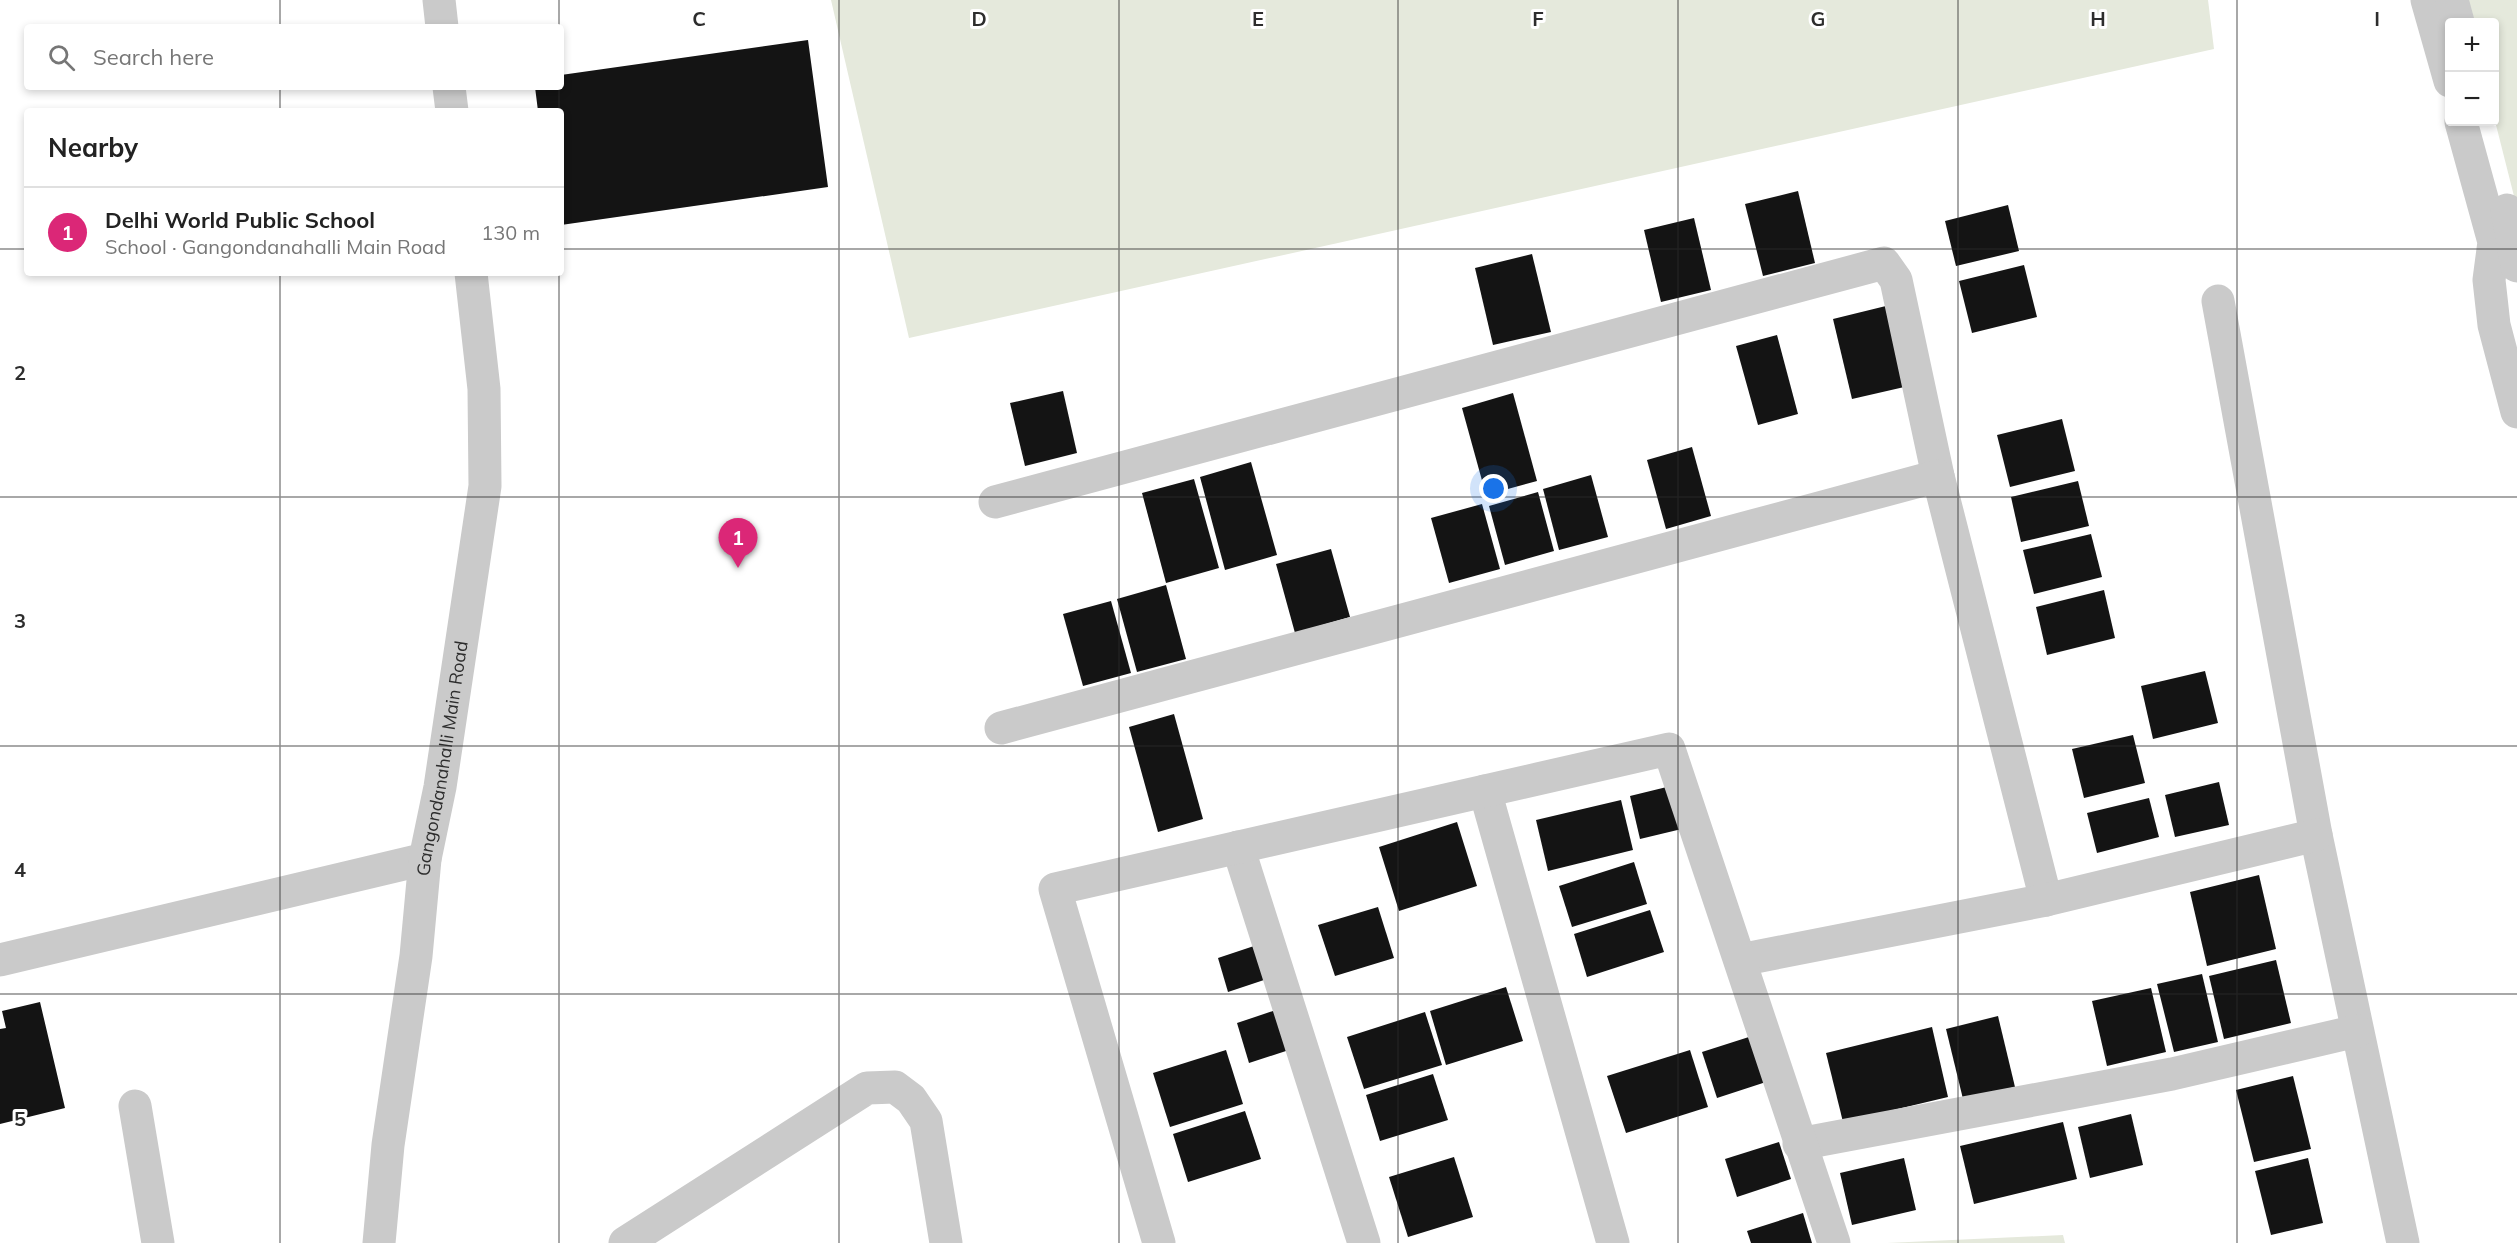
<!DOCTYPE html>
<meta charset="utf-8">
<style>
body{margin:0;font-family:Mulish,sans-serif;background:#f6f6f6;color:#222}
.controls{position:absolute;right:18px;top:18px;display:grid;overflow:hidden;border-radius:6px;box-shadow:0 3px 9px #0003}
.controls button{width:54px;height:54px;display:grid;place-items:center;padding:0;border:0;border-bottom:2px solid #e0e0e0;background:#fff;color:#222;font:30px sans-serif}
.you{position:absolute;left:1494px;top:489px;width:21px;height:21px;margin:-15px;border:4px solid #fff;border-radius:50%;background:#1a73e8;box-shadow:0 0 0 9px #1a73e833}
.badge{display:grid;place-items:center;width:39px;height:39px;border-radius:50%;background:#db2777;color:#fff;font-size:20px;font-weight:700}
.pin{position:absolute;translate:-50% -50px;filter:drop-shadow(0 2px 3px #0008)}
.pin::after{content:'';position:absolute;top:32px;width:21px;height:18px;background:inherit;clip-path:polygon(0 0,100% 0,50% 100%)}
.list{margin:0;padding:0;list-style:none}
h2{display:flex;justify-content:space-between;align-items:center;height:78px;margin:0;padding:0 24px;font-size:26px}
h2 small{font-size:20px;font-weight:400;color:#767676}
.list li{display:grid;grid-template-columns:39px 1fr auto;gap:18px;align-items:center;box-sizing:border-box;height:90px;padding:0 24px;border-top:2px solid #e0e0e0}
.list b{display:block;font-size:22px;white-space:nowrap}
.list p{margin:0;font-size:20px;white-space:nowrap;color:#767676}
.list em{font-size:20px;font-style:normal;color:#767676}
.icon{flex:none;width:33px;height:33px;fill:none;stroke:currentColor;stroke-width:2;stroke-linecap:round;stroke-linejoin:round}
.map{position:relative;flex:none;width:2517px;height:1243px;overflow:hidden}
.search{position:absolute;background:#fff;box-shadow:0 3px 9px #0003;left:24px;top:24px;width:540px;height:66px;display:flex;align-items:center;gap:15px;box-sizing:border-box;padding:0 21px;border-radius:6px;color:#767676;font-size:22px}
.panel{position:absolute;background:#fff;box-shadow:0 3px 9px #0003;left:24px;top:108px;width:540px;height:168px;border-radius:6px}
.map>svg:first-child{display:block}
.green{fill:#e5e9dc}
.building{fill:#141414}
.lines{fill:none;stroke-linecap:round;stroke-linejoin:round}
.minor{stroke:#cacaca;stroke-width:33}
.grid{fill:none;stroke:#2d2d2d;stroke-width:1.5;stroke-opacity:0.55}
.labels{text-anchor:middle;stroke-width:6;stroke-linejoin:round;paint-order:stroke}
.street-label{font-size:18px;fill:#2d2d2d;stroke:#fff}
.grid-label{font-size:20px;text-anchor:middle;font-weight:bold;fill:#2d2d2d;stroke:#fff;stroke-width:6;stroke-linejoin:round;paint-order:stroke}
</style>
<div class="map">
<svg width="2517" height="1243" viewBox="0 0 2517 1243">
<rect width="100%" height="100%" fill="#fff"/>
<g class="green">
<path d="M831,0H2208L2214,49L909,338Z"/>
<path d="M2463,0H2517V208L2495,121L2494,22H2469Z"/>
<path d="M2063,1235L2065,1243H1887Z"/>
</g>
<g class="building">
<path d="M808,40L828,187L561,225V111H538L535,87H561V75Z"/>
<path d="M1798,191L1815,263L1763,276L1745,204Z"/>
<path d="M2008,205L2019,251L1956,266L1945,221Z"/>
<path d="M1694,218L1711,290L1661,302L1644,230Z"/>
<path d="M1532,254L1551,332L1493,345L1475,268Z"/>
<path d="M2024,265L2037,317L1972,333L1959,281Z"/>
<path d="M1894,304L1913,385L1852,399L1833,319Z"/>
<path d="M1777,335L1798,414L1758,425L1736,346Z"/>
<path d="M1063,391L1077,453L1025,466L1010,403Z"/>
<path d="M1513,393L1537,481L1486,495L1462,408Z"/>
<path d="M2062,419L2075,471L2010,487L1997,435Z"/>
<path d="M1692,447L1711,516L1666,529L1647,460Z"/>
<path d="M1251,462L1277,555L1225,570L1200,477Z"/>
<path d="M1591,475L1608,537L1559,550L1543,489Z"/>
<path d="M1194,479L1219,568L1166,583L1142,493Z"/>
<path d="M2078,481L2089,526L2021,542L2011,497Z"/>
<path d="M1538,492L1554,551L1505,565L1489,506Z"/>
<path d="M1482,504L1500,569L1449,583L1431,518Z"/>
<path d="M2091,534L2102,577L2034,594L2023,550Z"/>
<path d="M1331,549L1350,617L1295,633L1276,564Z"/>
<path d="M1166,585L1186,659L1137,672L1117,599Z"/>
<path d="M2104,590L2115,638L2047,655L2036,607Z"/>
<path d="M1111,601L1131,673L1083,686L1063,614Z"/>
<path d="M2205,671L2218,723L2153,739L2141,686Z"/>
<path d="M1174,714L1203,819L1158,832L1129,727Z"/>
<path d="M2133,735L2145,783L2084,798L2072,749Z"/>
<path d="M2219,782L2229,825L2175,837L2165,795Z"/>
<path d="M1679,784L1690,827L1640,839L1630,796Z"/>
<path d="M2149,798L2159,837L2097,853L2087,813Z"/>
<path d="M1621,800L1633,850L1548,871L1536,820Z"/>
<path d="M1457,822L1477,886L1399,911L1379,847Z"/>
<path d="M1634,862L1647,904L1572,927L1559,886Z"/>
<path d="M2259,875L2276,949L2207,966L2190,892Z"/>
<path d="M1378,907L1394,958L1335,976L1318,925Z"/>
<path d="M1650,910L1664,952L1587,977L1574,934Z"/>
<path d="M1257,945L1267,979L1228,992L1218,958Z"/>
<path d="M2276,960L2291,1023L2224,1039L2209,976Z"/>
<path d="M2202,974L2218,1042L2174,1052L2157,984Z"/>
<path d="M1506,987L1523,1041L1446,1065L1430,1011Z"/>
<path d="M2151,988L2166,1052L2107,1066L2092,1001Z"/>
<path d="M40,1002L65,1108L0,1124V1029L6,1028L2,1011Z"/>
<path d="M1276,1010L1289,1050L1249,1063L1237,1023Z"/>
<path d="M1425,1012L1442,1065L1364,1089L1347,1037Z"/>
<path d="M1998,1016L2015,1087L1963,1099L1946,1029Z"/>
<path d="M1932,1027L1948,1097L1843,1122L1826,1053Z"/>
<path d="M1752,1036L1766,1082L1717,1098L1702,1052Z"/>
<path d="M1226,1050L1243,1104L1170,1127L1153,1073Z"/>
<path d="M1690,1050L1708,1107L1626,1133L1607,1076Z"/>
<path d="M1433,1074L1448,1120L1380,1141L1366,1095Z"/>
<path d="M2293,1076L2311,1149L2254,1162L2236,1090Z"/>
<path d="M1245,1111L1261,1159L1188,1182L1173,1134Z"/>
<path d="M2131,1114L2143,1165L2090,1178L2078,1127Z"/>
<path d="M2063,1122L2077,1179L1974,1204L1960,1146Z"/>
<path d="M1779,1142L1791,1179L1737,1197L1725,1159Z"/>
<path d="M1454,1157L1473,1217L1408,1237L1389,1177Z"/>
<path d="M1904,1158L1916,1210L1852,1225L1840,1173Z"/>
<path d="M2308,1158L2323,1223L2271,1235L2255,1171Z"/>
<path d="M1803,1213L1812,1243H1751L1747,1231Z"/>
</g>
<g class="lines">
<g class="minor">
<path d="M439,0L442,27"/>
<path d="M2427,0L2450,81"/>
<path d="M2452,0L2458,22"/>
<path d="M449,87L452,111"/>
<path d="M2461,122L2494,242L2489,280L2494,325L2517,412"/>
<path d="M2507,210L2517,266"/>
<path d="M2218,301L2316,835L2403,1243"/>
<path d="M995,502L1884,263L1896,280L1938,476L2046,900"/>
<path d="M1001,728L1938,476"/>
<path d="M1485,791L1613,1243"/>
<path d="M1238,847L1364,1243"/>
<path d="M0,960L425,859"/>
<path d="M1740,960L2046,900L2316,835"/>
<path d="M135,1106L158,1243"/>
<path d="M1799,1144L2172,1074L2357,1031"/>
<path id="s1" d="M379,1243L388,1145L416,956L425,859L440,787L485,486L484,389L471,273"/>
<path d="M625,1243L867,1088L895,1087L911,1099L926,1121L946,1243"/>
<path d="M1159,1243L1055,889L1669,749L1834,1243"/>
</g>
</g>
<path class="grid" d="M280,0V27M559,0V27M839,0V1243M1119,0V1243M1398,0V1243M1678,0V1243M1958,0V1243M2237,0V1243M280,87V111M559,87V111M0,249H27M561,249H2517M280,273V1243M559,273V1243M0,497H2517M0,746H2517M0,994H2517"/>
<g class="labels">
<g class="street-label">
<text dy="6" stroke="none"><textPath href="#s1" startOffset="489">Gangondanahalli Main Road</textPath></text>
</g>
</g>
<g class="grid-label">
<text x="699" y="26">C</text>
<text x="979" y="26">D</text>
<text x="1258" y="26">E</text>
<text x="1538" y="26">F</text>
<text x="1818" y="26">G</text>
<text x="2098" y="26">H</text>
<text x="2377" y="26">I</text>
<text x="20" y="380">2</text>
<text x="20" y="628">3</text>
<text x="20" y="877">4</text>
<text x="20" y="1126">5</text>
</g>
</svg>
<div class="controls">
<button>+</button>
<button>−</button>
</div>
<div class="you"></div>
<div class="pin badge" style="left:738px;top:568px">1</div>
<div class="search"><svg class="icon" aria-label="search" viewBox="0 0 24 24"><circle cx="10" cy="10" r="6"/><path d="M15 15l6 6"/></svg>Search here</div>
<section class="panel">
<h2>Nearby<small></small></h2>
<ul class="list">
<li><span class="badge">1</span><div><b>Delhi World Public School</b><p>School · Gangondanahalli Main Road</p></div><em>130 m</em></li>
</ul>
</section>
</div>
